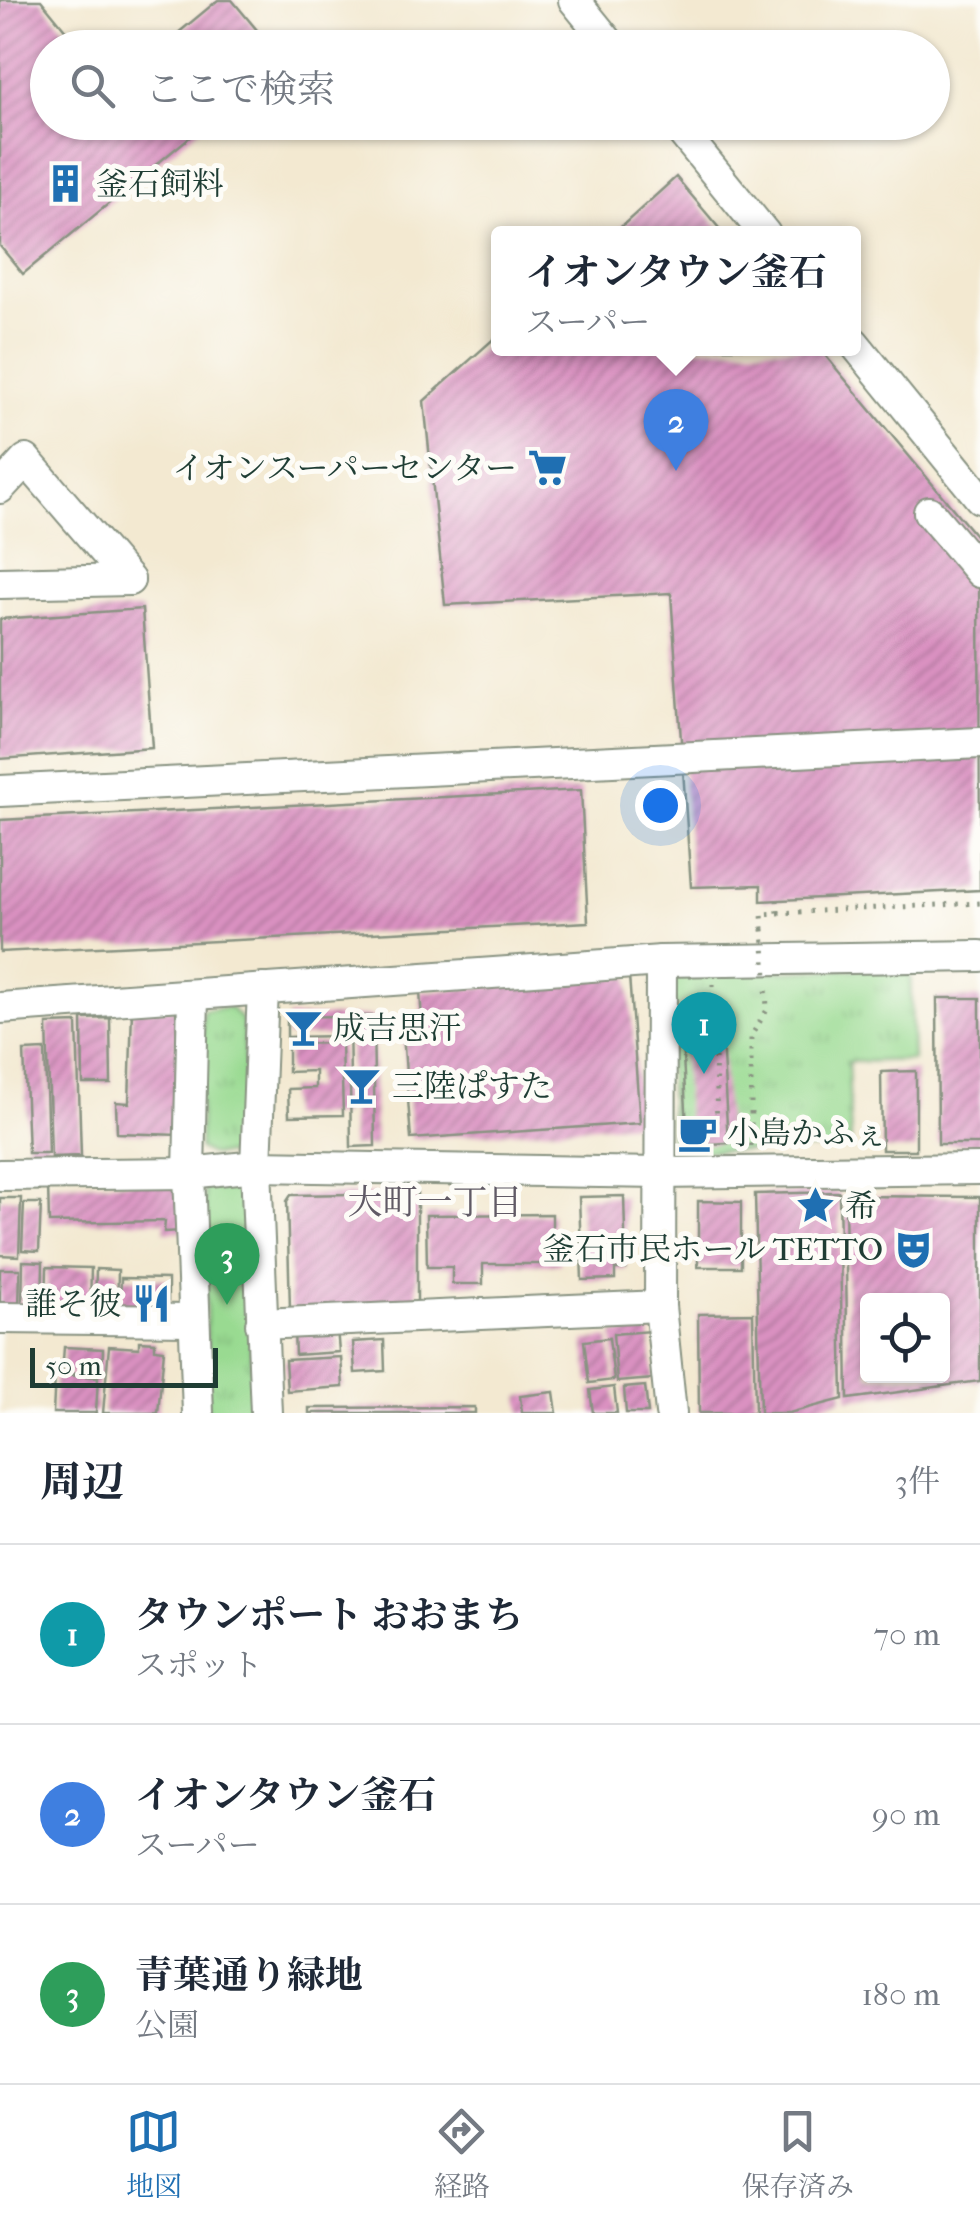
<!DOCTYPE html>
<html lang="ja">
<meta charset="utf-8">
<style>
body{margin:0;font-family:"IM FELL French Canon","Noto Serif JP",serif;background:#f6f6f7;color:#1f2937}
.controls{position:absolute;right:30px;bottom:30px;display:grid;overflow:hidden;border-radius:10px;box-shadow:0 2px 8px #0004}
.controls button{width:90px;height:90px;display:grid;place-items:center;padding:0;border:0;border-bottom:2px solid #e0e1e3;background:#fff;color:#1f2937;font:50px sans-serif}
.scale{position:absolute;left:30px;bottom:25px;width:188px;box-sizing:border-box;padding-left:10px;border:5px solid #1f3d34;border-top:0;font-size:28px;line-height:35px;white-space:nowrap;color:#1f3d34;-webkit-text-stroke:8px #fdfcf7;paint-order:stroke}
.you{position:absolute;left:660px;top:805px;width:35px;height:35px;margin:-25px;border:8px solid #fff;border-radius:50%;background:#1a73e8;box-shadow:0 0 0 15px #1a73e833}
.badge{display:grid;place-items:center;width:65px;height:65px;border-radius:50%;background:#1f6fb2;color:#fff;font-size:32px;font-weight:700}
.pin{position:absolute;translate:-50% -82px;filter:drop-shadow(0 2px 5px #0008)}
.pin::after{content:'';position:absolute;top:52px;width:35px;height:30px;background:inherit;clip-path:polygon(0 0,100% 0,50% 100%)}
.popup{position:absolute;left:491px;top:226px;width:370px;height:130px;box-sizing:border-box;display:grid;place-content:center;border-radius:10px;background:#fff;filter:drop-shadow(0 2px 8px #0005);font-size:32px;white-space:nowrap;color:#747a83}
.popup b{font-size:38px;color:#1f2937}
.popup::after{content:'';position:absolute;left:50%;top:100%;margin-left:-20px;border:20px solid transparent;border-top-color:#fff}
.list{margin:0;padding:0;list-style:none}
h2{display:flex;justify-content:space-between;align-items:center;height:130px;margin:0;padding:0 40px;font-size:42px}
h2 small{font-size:32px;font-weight:400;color:#747a83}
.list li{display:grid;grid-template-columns:65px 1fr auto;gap:30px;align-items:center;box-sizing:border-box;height:180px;padding:0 40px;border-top:2px solid #e0e1e3}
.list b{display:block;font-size:38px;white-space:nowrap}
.list p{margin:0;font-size:32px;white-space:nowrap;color:#747a83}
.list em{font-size:32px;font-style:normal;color:#747a83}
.icon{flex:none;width:55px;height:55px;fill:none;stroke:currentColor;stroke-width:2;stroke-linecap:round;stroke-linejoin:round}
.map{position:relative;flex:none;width:980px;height:1413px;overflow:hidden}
.search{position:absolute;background:#fff;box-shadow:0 2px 8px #0004;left:30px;right:30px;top:30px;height:110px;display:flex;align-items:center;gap:25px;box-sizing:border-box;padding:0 35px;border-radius:55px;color:#747a83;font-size:38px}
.sheet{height:670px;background:#fff}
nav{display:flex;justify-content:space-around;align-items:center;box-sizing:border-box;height:140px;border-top:2px solid #e0e1e3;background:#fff;font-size:28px;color:#747a83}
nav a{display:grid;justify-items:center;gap:5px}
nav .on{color:#1f6fb2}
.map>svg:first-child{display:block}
.park{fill:url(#park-tufts);stroke:#5c8c62;stroke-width:2.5}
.building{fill:url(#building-hatch);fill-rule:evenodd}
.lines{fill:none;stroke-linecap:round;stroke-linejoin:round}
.minor-casing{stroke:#899382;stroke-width:34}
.path{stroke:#899382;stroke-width:5;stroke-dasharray:2.5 8;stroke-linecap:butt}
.minor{stroke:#fff;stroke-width:30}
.path-bridge{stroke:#899382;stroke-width:5;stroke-dasharray:2.5 8;stroke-linecap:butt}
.labels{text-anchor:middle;stroke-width:10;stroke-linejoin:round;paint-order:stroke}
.poi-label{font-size:32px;fill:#1f3d34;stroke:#fdfcf7;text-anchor:start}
.neighbourhood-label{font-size:35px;fill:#605a65;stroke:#fdfcf7}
</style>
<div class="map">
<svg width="980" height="1413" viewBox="0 0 980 1413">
<defs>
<pattern id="park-tufts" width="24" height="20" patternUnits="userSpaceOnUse" patternTransform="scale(2.5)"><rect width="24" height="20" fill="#99da91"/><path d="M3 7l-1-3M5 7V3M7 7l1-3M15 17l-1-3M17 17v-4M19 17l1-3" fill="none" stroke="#83bc7e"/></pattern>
<pattern id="building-hatch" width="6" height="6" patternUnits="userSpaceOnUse" patternTransform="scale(2.5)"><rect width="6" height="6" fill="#da91c1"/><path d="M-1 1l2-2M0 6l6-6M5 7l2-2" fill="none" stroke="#b0789e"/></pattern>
</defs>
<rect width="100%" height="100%" fill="#fdfcf7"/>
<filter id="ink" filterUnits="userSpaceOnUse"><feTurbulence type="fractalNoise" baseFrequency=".01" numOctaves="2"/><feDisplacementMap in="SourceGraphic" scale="20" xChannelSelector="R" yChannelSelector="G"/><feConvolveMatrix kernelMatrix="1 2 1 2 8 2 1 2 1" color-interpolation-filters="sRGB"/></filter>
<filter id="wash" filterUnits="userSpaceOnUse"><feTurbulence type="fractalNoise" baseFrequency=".0048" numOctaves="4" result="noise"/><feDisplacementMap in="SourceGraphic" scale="40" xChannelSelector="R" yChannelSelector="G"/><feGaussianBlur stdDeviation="2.25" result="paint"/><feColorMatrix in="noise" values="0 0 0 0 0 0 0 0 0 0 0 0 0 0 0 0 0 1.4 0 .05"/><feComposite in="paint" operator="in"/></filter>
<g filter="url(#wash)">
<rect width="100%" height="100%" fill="#f3e9d1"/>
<g class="park">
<path d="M910,968L913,1060L848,1062L851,1148L671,1152L666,974Z"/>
<path d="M230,1007L243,1021L247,1145L240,1154L211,1155L199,1149L203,1010Z"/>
<path d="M240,1183L248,1193L252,1413H208L204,1185Z"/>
</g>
<g id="blocks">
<g class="building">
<path d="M0,0H41L80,48H48V122H208L23,274L0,246Z"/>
<path d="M218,0H232L272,48H160Z"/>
<path d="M676,177L724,234H613Z"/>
<path d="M498,335V348H819L979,540L980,890L761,901V885L691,887L671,593L445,605L424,401Z"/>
<path d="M142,609L152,748L0,759V619Z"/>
<path d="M581,790L588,922L0,952V820Z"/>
<path d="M629,976L640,1123L411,1139L403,1034L423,1033L420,992Z"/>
<path d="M937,998H980V1144H938Z"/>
<path d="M720,1002L728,1143L688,1145L680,1004Z"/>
<path d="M176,1009L180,1135L117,1133L116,1102L129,1103L132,1010Z"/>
<path d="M340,1016V1036L287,1037V1017Z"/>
<path d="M349,1016H373L375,1146L351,1147Z"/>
<path d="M110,1018L111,1084H83L82,1019Z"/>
<path d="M77,1023L81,1156L51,1157L47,1024Z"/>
<path d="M341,1043L343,1115L289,1116L288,1089L315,1088V1071L288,1072V1044Z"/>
<path d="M45,1050L48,1153H28L24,1051Z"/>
<path d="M916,1071V1150H882L881,1072Z"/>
<path d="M181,1181L183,1231L164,1232L165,1221L49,1223L48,1184Z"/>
<path d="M839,1192L843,1399L789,1413H760L755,1194Z"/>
<path d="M417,1193V1313L290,1309L287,1201L291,1195Z"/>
<path d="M624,1196L626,1269H615V1279L582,1280L579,1197Z"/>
<path d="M845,1196L980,1197V1381L848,1399ZM868,1300H942V1376H868Z"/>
<path d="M0,1198H21L19,1256L0,1255Z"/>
<path d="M698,1201L741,1202V1267H698Z"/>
<path d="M24,1203H41L39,1251L22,1250Z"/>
<path d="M552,1214V1241H560V1264H483V1284H452V1267H427L426,1215Z"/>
<path d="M23,1261L43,1262L42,1310L22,1309Z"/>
<path d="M47,1267L91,1268L90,1310L46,1308Z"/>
<path d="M0,1269H20L19,1309L0,1308Z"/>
<path d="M96,1269L118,1270L117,1313H95Z"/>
<path d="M121,1278L168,1279V1314L120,1313Z"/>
<path d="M753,1313L755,1413H699L698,1314Z"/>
<path d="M337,1328L339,1352L295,1355L294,1331Z"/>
<path d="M650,1331L653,1379L617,1382L613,1334Z"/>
<path d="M609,1338L614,1380L589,1383L584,1341Z"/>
<path d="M384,1340L385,1371L355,1373L353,1342Z"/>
<path d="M139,1341L155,1342V1349L164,1350L158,1413H103L109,1346L139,1348Z"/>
<path d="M64,1347L103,1349L102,1375L62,1373Z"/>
<path d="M341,1357L343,1387L287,1391L285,1360Z"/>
<path d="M55,1375L98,1377L96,1413H53Z"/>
<path d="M645,1386L648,1413H626L624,1388Z"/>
<path d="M614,1387L617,1413H593L590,1390Z"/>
<path d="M554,1392L557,1413H522L520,1396Z"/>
<path d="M475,1407V1413H309V1408Z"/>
</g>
</g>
</g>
<g filter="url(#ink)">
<use href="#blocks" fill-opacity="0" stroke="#899382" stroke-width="2.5"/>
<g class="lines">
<defs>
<g id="minor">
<path d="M574,0L613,48"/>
<path d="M674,122L765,234"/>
<path d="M854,343L980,498"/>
<path d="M0,488L26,460L129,580"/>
<path d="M929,512L980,572"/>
<path d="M0,583L129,580"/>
<path d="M0,791L980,743"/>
<path d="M661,961L660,1306L671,1413"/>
<path d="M263,989L256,1166L266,1413"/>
<path d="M193,996L189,1173L198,1413"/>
<path d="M0,1008L661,961L980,956"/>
<path d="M0,1175L189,1173L256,1166L659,1173L980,1169"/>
<path d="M0,1318L192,1320"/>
<path d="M261,1324L660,1306"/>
</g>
</defs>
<use href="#minor" class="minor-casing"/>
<g class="path">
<path d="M778,913L980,903"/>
<path d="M763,929L762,914L778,913L777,900"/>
<path d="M713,984L717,1126"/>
<path d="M751,1146V1036L767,1010L766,986"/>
</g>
<use href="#minor" class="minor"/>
<path class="path-bridge" d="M763,929L766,977"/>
</g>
</g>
<defs>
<symbol id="building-bare" viewBox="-9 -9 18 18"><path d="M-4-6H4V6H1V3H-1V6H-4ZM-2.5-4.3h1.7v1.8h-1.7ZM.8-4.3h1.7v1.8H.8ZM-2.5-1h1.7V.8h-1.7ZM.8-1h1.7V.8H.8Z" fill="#1f6fb2" stroke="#fdfcf7" stroke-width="2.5" paint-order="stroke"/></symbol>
<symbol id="supermarket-bare" viewBox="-9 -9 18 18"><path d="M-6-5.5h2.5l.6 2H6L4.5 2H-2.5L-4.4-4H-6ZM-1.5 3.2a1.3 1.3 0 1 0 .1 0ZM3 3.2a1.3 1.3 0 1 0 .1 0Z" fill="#1f6fb2" stroke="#fdfcf7" stroke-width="2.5" paint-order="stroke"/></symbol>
<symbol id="bar-bare" viewBox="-9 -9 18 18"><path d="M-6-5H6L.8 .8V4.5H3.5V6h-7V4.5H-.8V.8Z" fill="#1f6fb2" stroke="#fdfcf7" stroke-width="2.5" paint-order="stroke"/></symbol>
<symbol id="cafe-bare" viewBox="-9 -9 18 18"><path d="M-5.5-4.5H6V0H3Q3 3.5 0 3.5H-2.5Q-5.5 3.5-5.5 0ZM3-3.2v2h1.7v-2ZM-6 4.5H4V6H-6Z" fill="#1f6fb2" stroke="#fdfcf7" stroke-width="2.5" paint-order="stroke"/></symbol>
<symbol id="sight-bare" viewBox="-9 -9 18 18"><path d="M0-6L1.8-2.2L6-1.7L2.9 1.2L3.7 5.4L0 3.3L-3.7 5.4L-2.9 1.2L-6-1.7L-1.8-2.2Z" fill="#1f6fb2" stroke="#fdfcf7" stroke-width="2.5" paint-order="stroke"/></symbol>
<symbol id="theatre-bare" viewBox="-9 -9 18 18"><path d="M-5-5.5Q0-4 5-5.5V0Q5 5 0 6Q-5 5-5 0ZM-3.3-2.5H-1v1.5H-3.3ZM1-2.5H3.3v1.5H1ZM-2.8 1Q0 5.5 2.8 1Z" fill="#1f6fb2" stroke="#fdfcf7" stroke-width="2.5" paint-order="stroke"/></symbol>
<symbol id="restaurant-bare" viewBox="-9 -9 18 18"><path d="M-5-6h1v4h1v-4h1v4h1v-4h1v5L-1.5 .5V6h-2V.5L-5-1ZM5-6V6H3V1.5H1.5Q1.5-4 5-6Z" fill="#1f6fb2" stroke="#fdfcf7" stroke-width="2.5" paint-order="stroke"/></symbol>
</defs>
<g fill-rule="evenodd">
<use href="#building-bare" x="38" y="156" width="55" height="55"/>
<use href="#supermarket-bare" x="520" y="440" width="55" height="55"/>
<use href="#bar-bare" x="276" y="1000" width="55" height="55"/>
<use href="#bar-bare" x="334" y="1058" width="55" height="55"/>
<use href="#cafe-bare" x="670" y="1106" width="55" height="55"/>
<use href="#sight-bare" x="788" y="1178" width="55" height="55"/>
<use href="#theatre-bare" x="886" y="1222" width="55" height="55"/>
<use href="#restaurant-bare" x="124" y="1276" width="55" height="55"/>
</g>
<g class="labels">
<g class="poi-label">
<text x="96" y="195">釜石飼料</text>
<text x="517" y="479" text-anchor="end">イオンスーパーセンター</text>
<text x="333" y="1039">成吉思汗</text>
<text x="392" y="1097">三陸ぱすた</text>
<text x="727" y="1144">小島かふぇ</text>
<text x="845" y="1217">希</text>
<text x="883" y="1260" text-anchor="end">釜石市民ホール TETTO</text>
<text x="121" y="1315" text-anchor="end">誰そ彼</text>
</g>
<g class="neighbourhood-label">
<text x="435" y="1214">大町一丁目</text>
</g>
</g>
</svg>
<div class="controls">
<button><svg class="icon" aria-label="locate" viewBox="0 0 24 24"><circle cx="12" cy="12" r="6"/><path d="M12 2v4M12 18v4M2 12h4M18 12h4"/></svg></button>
</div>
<div class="scale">50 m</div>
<div class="you"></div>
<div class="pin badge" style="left:704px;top:1074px;background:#0f9aa8">1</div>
<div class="pin badge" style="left:676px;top:471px;background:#3f7fe0">2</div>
<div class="popup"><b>イオンタウン釜石</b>スーパー</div>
<div class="pin badge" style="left:227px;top:1305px;background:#2e9e5b">3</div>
<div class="search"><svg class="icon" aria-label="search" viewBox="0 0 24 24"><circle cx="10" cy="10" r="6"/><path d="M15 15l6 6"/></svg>ここで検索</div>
</div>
<section class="sheet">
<h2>周辺<small>3件</small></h2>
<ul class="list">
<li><span class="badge" style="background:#0f9aa8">1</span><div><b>タウンポート おおまち</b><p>スポット</p></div><em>70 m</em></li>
<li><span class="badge" style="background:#3f7fe0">2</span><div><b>イオンタウン釜石</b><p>スーパー</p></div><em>90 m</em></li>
<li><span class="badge" style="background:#2e9e5b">3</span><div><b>青葉通り緑地</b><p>公園</p></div><em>180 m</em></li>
</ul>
</section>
<nav>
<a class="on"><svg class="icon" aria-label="map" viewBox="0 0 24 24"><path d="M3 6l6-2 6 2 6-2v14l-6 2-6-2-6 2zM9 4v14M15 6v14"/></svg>地図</a>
<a><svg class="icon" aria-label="directions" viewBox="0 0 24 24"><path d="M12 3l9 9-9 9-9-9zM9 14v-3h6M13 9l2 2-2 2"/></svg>経路</a>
<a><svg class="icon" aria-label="saved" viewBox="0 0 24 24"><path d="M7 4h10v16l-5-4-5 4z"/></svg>保存済み</a>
</nav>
